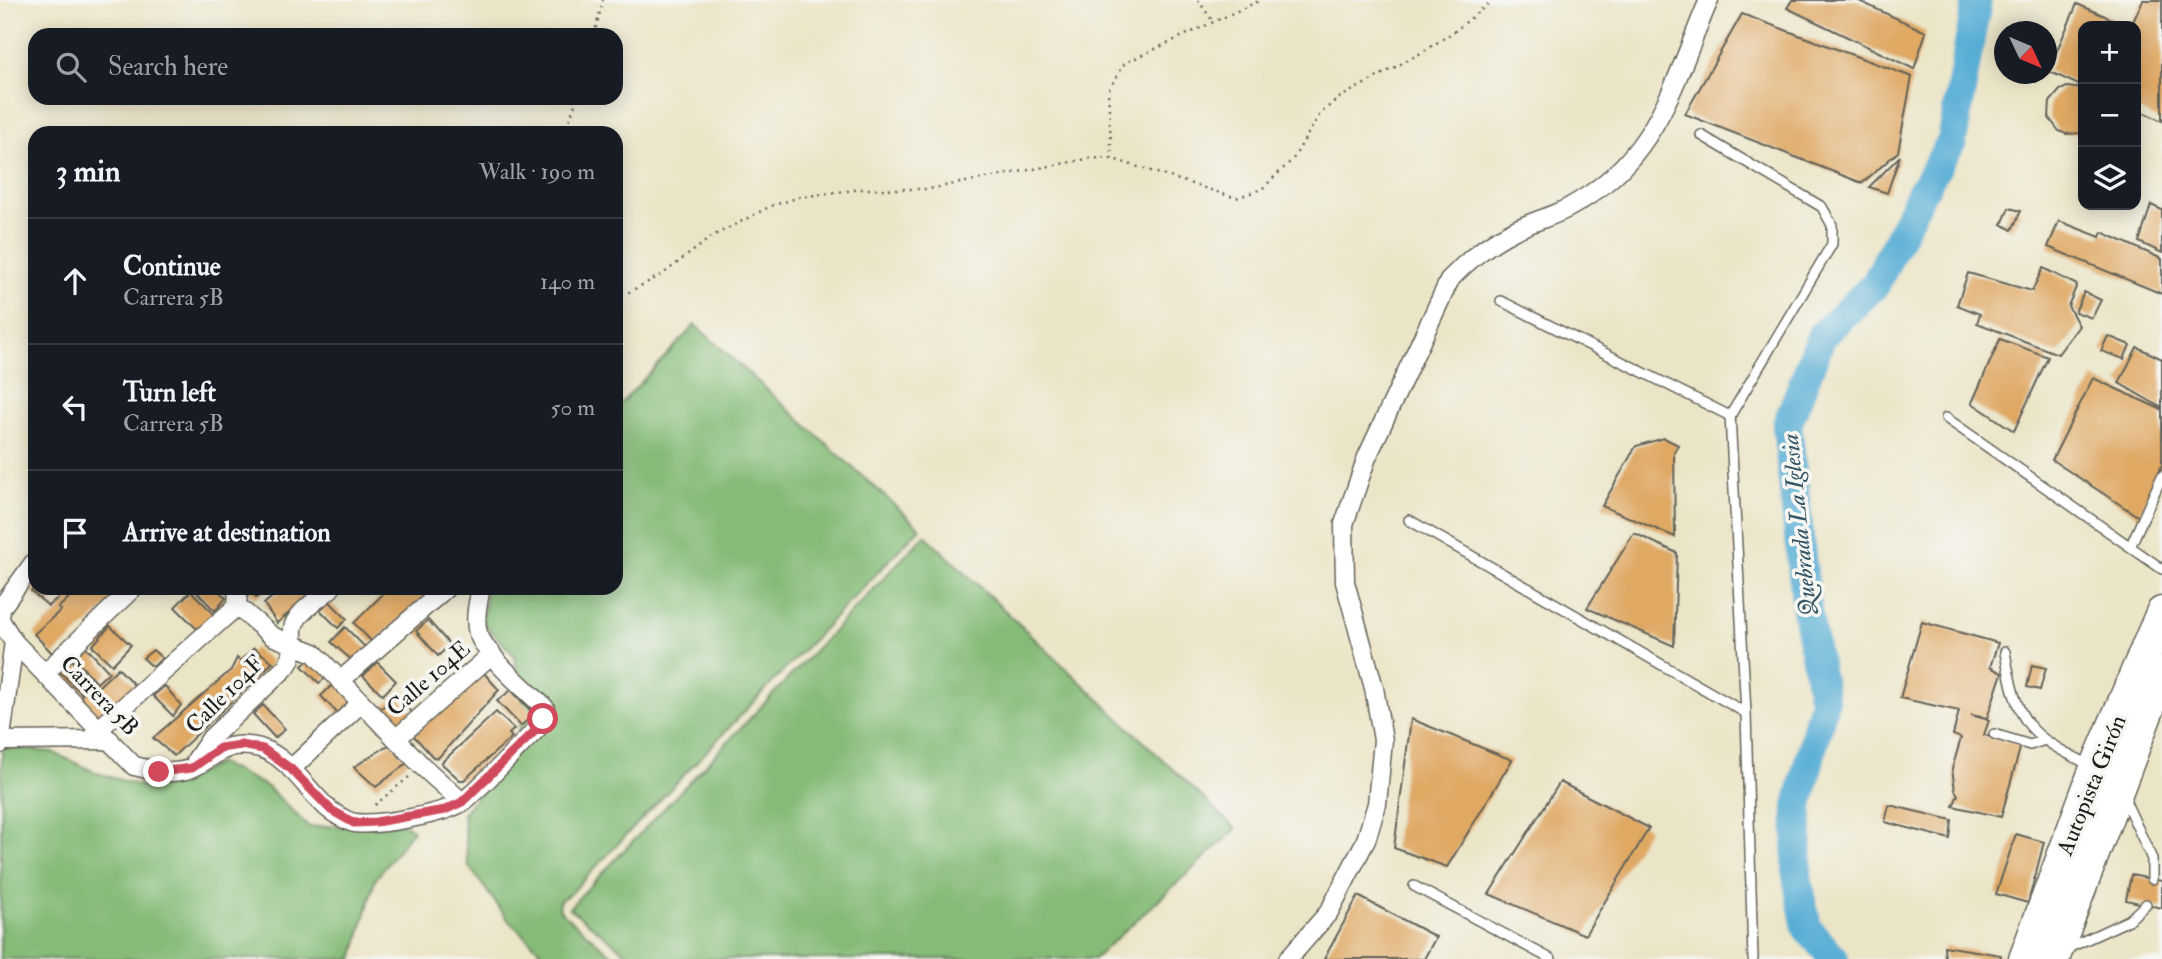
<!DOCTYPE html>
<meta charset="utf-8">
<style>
body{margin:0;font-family:"IM FELL Double Pica",serif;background:#242831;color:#f1f3f6}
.controls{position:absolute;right:21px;top:21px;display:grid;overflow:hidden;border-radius:14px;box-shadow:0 4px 18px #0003}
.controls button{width:63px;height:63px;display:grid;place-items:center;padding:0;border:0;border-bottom:2px solid #363941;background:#171b24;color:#f1f3f6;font:35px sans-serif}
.compass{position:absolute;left:1994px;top:21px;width:63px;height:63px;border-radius:50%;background:#171b24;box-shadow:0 4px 18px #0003;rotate:134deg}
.stop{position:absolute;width:21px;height:21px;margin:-16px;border:5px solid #d1495b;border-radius:50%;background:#fff}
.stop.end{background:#d1495b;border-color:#fff;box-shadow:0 2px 7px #0008}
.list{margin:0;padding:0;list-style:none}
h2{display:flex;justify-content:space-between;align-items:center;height:91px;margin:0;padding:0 28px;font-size:30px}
h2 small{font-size:23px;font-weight:400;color:#9ea1a6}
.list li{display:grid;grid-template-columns:46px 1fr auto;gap:21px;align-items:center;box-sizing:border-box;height:126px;padding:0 28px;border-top:2px solid #363941}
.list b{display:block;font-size:26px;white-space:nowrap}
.list p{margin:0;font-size:23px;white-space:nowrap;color:#9ea1a6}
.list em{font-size:23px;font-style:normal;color:#9ea1a6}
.icon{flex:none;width:38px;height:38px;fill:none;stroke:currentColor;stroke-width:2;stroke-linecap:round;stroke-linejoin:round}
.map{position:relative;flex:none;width:2162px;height:959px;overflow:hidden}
.search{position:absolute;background:#171b24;box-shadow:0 4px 18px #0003;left:28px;top:28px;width:595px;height:77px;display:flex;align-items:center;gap:18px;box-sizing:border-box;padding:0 24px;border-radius:21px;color:#9ea1a6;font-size:26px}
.panel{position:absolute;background:#171b24;box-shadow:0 4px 18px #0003;left:28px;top:126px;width:595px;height:469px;border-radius:21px}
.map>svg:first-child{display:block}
.forest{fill:#85bb77;stroke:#506c4a;stroke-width:2}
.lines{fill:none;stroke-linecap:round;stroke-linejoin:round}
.river{stroke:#59aed5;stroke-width:30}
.building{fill:#dfa864}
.lane-casing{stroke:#646258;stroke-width:12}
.street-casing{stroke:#646258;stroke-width:21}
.highway-casing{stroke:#646258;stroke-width:35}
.path{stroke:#646258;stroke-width:2.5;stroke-dasharray:2 5;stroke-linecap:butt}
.lane{stroke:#fff;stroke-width:9}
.street{stroke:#fff;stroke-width:18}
.highway{stroke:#fff;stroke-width:32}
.route{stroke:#d1495b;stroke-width:9}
.labels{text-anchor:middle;stroke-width:7;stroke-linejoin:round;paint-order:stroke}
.street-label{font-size:23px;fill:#1c1c1c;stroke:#f6f6f2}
.water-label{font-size:24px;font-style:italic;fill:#345666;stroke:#f6f6f2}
</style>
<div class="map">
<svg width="2162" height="959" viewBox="0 0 2162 959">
<rect width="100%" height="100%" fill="#f6f6f2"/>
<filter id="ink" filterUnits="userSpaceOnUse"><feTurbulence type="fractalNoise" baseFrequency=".0143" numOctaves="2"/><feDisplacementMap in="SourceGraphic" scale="14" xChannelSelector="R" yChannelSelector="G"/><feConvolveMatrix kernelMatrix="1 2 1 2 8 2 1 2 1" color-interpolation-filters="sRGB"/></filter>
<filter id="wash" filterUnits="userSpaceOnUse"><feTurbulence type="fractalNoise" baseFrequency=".00686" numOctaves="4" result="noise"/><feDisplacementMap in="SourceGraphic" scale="28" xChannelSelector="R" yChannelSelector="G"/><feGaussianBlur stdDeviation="1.57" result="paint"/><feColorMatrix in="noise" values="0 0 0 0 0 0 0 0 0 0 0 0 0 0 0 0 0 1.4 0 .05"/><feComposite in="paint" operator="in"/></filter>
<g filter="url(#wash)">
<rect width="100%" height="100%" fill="#ebe5c8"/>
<g class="forest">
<path d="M695,325L920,528L571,893L559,901L560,911L617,959H549L509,921L468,865L463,813L517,747L522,697L514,655L483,623L486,588H616V409Z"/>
<path d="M925,535L1236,829L1094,959H634L569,908Z"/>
<path d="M2,747L52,752L97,773L140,786L190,778L219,763L268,787L309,827L403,823L413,830L375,880L353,959H0Z"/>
</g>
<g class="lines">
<path class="river" d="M1834,959L1807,928L1797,876L1798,806L1824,701L1807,611L1787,425L1822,335L1875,285L1920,195L1952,141L1977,0"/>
</g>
<g id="blocks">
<g class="building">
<path d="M1792,0H1857L1926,32L1914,69L1787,8Z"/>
<path d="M2143,0H2162V121L2136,109V26H2131Z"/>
<path d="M2077,4L2128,26H2083V87L2048,71Z"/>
<path d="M1742,14L1912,77L1898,152L1862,183L1685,114Z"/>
<path d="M2067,87L2083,89L2081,133L2066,134L2059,131L2049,118L2050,102L2060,90Z"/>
<path d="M1900,156L1887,193L1869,187Z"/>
<path d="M2151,205L2162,210V253L2139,242Z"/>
<path d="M2009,208L2021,211L2012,230L2002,224Z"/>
<path d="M2059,221L2100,237L2102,232L2162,259V294L2048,247Z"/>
<path d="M2043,268L2077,285L2068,306L2079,326L2058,354L1977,323L1980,314L1957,305L1968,273L2032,291Z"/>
<path d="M2084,292L2101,300L2092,318L2075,312Z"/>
<path d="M2108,336L2130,345L2124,359L2101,351Z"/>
<path d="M2000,339L2048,357L2014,431L1972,403Z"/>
<path d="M2137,347L2162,359V408L2119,383Z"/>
<path d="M2093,378L2162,410V465L2139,517L2052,460Z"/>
<path d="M1664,438L1678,445L1674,452L1675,537L1602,506L1636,446Z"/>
<path d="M1634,533L1677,553L1674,646L1587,608Z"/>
<path d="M34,588H52L59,597L48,606L31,591Z"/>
<path d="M87,588H127L54,655L34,634L61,610L58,608L77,590L81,593Z"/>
<path d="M202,588H216L226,598L215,611L197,592Z"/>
<path d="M246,588H268L256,598Z"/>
<path d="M282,588H319L277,623L264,604Z"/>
<path d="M389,588H436L373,643L354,623Z"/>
<path d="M191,591L216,616L200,632L175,607Z"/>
<path d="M329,601L347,619L338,628L320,610Z"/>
<path d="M428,620L450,645L438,656L416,631Z"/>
<path d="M1922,622L1998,643L1990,667L2002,673L1987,718L1971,715L1989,720L1984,735L2021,745L2001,817L1953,806L1958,795L1955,790L1952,769L1961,738L1953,735L1959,711L1900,698Z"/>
<path d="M110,626L131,645L112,665L92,646Z"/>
<path d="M345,627L367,649L355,663L331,642Z"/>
<path d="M83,644L109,672L97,683L71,655Z"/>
<path d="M254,648L273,662L174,756L153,738L231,670L237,658L240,661Z"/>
<path d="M153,650L162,658L153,667L143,658Z"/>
<path d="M311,657L330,675L319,683L302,666Z"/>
<path d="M71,659L93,682L81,693L59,671Z"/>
<path d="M377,662L396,681L383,695L363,676Z"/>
<path d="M2032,665L2046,668L2040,690L2027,687Z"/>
<path d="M118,668L136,687L114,707L97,688Z"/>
<path d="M483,672L499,690L438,758L433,757L413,735Z"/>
<path d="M336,681L357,703L341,717L321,696Z"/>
<path d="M91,684L114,708L100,721L79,698Z"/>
<path d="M165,686L181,705L173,716L153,696Z"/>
<path d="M511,690L534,714L521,726L497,701Z"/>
<path d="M397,695L415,716L398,730L380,709Z"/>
<path d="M263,705L285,729L275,738L253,714Z"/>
<path d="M496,712L514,729L509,734L512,737L464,780H460L441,763Z"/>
<path d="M1411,719L1512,760L1447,867L1394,848Z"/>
<path d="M392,743L408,762L376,787L354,767Z"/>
<path d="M1560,782L1649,828L1585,935L1489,894Z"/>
<path d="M1889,805L1952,820L1950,839L1885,822Z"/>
<path d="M2016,834L2044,842L2028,903L1996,894Z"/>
<path d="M2131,875L2162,881V908L2126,900Z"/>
<path d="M1358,896L1436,937L1424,959H1324Z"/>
<path d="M1944,946L2001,955L2000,959H1945Z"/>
</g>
</g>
</g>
<g filter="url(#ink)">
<use href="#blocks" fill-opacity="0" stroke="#646258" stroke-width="2"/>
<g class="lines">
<defs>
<g id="lane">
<path d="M1701,135L1822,207L1832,225V244L1730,416L1746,713L1753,959"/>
<path d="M1501,301L1730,416"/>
<path d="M1946,418L2162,569"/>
<path d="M1409,520L1746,713"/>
<path d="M2131,545L2162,476"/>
<path d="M2005,652C2017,723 2026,734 2090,765"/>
<path d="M1994,734L2030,745L2042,741"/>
<path d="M2123,796L2152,859V879"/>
<path d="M1414,886L1551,959"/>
<path d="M2066,949L2129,920L2146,904"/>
</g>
<g id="street">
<path d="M237,606L272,636L314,653L422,766L462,802"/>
<path d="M0,620L14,642L134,766C153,770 173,776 192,768C219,755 225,739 260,748C290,757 308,793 331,811C337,815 348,822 355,823C377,826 446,814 464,801C489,780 512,753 536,730L543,719L545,708C526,689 487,658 478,633C474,619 478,602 481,588"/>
<path d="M0,620L1,608L35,561"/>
<path d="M45,673L133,588"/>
<path d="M340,681L446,588"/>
<path d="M99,729L237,606L238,593L235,588"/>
<path d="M397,738L492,654"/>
<path d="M3,741L110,740"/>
<path d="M0,744L14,642"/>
<path d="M196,760L211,738L286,667C296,653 292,645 293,629C294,614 320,598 331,588"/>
<path d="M291,769L361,703"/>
<path d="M1288,959L1329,912L1366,840L1377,804L1383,740L1374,688L1345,582L1344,524L1367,457L1450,279C1468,260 1489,243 1513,231C1531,222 1551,217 1568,208C1657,160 1672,86 1709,0"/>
</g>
<g id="highway">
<path d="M2025,959L2096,768L2162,613"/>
<path d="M2053,959L2162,672"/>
</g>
</defs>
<use href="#lane" class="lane-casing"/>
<use href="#street" class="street-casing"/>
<use href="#highway" class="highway-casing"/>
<g class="path">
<path d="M1198,0L1214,23"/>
<path d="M594,35L603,0"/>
<path d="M565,133L577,98"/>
<path d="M1112,159L1108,91L1125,63L1261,0"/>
<path d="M616,299L663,274L711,237L771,206L800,197L862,189H929L1092,158L1113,159L1236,198L1262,189L1293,159L1320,114L1337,99L1421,53L1455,31L1493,0"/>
<path d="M375,805L410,776"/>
</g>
<use href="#lane" class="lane"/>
<use href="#street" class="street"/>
<use href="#highway" class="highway"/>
</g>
</g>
<g class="lines" filter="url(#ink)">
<path class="route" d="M159,772L192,768L220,748L241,745L263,749L291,769L331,810L354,823L376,822L445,810L462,802L536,730L543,719"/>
</g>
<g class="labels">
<g class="street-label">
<text transform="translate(428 678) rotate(-41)" y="8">Calle 104E</text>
<text transform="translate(224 694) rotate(-45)" y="8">Calle 104F</text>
<text transform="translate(100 695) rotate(46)" y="8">Carrera 5B</text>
<text transform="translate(2091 785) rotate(-68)" y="8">Autopista Girón</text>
</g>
<g class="water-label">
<text transform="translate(1799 525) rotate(-96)" y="8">Quebrada La Iglesia</text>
</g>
</g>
</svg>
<div class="controls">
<button>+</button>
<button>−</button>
<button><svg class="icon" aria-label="layers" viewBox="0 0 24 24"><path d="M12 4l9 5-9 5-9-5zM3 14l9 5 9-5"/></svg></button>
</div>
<svg class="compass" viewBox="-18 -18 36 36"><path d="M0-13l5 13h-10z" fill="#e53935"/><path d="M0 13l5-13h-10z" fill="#9ea1a6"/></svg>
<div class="stop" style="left:543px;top:719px"></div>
<div class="stop end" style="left:159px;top:772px"></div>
<div class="search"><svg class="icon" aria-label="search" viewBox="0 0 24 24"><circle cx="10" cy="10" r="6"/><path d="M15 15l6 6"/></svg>Search here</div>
<section class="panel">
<h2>3 min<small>Walk · 190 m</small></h2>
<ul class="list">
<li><svg class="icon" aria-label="ahead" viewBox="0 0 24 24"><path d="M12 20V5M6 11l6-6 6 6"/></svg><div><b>Continue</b><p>Carrera 5B</p></div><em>140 m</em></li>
<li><svg class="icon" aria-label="left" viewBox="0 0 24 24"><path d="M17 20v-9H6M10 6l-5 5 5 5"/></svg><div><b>Turn left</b><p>Carrera 5B</p></div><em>50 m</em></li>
<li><svg class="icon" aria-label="arrive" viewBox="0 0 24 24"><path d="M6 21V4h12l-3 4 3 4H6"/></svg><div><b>Arrive at destination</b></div></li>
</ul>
</section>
</div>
